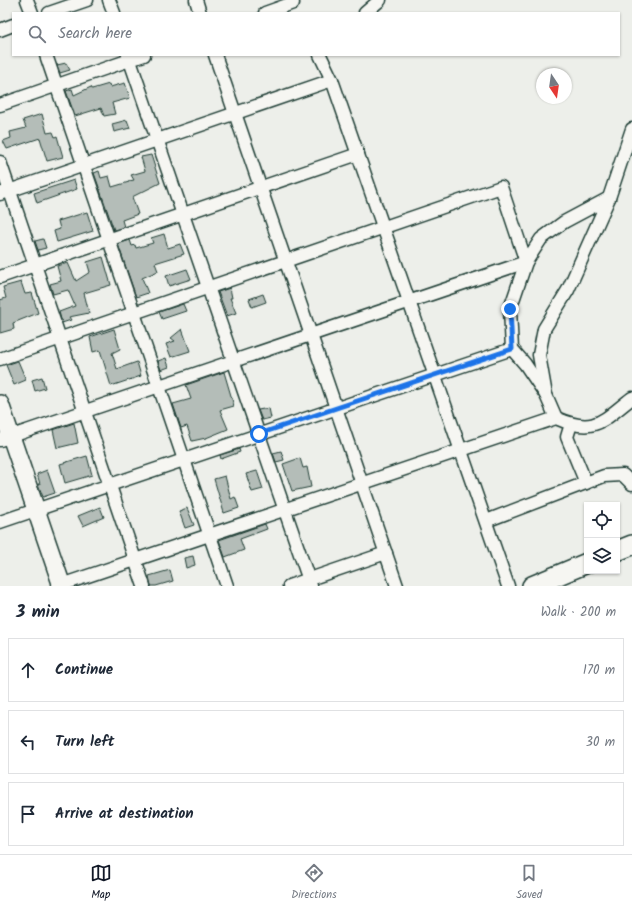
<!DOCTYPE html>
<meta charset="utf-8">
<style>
body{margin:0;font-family:Kalam,sans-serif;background:#f6f6f7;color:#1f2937}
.controls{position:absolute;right:12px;bottom:12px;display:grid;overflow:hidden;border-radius:0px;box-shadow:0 1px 3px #0004}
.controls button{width:36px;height:36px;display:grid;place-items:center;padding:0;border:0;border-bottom:1px solid #e0e1e3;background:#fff;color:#1f2937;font:20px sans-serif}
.compass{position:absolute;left:536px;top:68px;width:36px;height:36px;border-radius:50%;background:#fff;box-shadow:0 1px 3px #0004;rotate:167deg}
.stop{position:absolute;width:12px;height:12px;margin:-9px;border:3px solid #1a73e8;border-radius:50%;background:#fff}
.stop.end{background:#1a73e8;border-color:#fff;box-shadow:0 1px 4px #0008}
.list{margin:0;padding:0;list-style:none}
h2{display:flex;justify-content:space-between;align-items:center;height:52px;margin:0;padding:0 16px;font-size:17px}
h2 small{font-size:13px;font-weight:400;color:#747a83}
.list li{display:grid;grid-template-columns:26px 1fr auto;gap:12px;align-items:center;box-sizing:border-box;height:64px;margin:0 8px 8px;padding:0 8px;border:1px solid #e0e1e3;border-radius:0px}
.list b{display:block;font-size:15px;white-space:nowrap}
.list em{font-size:13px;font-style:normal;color:#747a83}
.icon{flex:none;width:22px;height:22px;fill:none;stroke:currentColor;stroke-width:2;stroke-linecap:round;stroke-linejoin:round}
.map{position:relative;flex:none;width:632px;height:586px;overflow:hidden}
.search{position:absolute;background:#fff;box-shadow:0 1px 3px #0004;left:12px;right:12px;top:12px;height:44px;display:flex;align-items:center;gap:10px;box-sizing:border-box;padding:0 14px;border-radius:0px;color:#747a83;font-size:15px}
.sheet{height:268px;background:#fff}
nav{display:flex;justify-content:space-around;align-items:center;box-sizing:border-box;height:56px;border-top:1px solid #e0e1e3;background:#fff;font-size:11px;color:#747a83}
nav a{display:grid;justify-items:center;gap:2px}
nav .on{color:#111827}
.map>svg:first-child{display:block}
.building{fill:#b4bdb8;stroke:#1f3d34}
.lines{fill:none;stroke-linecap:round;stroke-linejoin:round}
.street-casing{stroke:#1f3d34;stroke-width:15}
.secondary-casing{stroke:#1f3d34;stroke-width:20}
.primary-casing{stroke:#1f3d34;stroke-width:22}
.street{stroke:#f6f6f2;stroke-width:12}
.secondary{stroke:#f6f6f2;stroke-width:17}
.primary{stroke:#f6f6f2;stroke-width:19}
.route{stroke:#1a73e8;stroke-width:5}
</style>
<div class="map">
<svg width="632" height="586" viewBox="0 0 632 586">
<rect width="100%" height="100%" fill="#edefea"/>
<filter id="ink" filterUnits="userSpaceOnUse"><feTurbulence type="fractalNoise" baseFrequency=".025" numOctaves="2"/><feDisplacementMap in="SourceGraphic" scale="8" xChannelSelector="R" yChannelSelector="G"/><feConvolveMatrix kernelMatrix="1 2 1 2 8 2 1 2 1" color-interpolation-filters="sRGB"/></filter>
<g filter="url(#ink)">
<g class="building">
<path d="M66,63L70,70L60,73L57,65Z"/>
<path d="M125,83L130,98L112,103L115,114L104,116L101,108L75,116L66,91L72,89L74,95L91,87L92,89L109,84L110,87Z"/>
<path d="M42,114L47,133L53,132L55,137L57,136L63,157L47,161L40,138L7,149L3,141L11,138L10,132L26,128L23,120Z"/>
<path d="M127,120L130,128L114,132L112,124Z"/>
<path d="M151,155L160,183L132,197L138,214L122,220L124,227L114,230L94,173L99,171L101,178L109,176L112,187L129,182V181L134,180L131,175L145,171L141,157Z"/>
<path d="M74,180L77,189L37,203L34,193Z"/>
<path d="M87,212L93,231L57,242L54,231L60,229L58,221Z"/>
<path d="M164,234L168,248L180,244L184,254L155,263L158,271L142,278L148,293L136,297L118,244L130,240L132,246L135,245L136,248L153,243L151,238Z"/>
<path d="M43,239L46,248L38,250L35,241Z"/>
<path d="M103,257L111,285L84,293L89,313L69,317L71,320L62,323L59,312L75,306L68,290L53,294L50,284L61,281L57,266L68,263L76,281L90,272L87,262Z"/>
<path d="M187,269L191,279L169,286L166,276Z"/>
<path d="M21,282L25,294L32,293L38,313L13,323L14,329L0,333V300L6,298L3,287Z"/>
<path d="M230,288L232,298H230L236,313L227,316L218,292Z"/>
<path d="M263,294L266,302L252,307L249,299Z"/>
<path d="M183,304L186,311L162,319L159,312Z"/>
<path d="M114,329L120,349L112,353L117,369L137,362L141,376L111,386L100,350L93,352L90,337Z"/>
<path d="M182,329L190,351L171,357L166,344L175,341L171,338Z"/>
<path d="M166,358L169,367L161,370L158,361Z"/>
<path d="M18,361L26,380L14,385L6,365Z"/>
<path d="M224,372L234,406L220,410L228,429L206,438L192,441L187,426L181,428L173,404L191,399L186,385Z"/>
<path d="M42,377L45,388L35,391L32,380Z"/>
<path d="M269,408L271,418L262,420L258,410Z"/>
<path d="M74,423L78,443L57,448L53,430Z"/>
<path d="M239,449L240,452L221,459L220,455Z"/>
<path d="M281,451L284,460L276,462L273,453Z"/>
<path d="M87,456L92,475L65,483L60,464Z"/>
<path d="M300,458L303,468L307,467L311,487L292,491L283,464Z"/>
<path d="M47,470L55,493L43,497L38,484H40L37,474Z"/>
<path d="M257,471L263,489L252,492L246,474Z"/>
<path d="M225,476L231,499L235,497L239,508L224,513L214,479Z"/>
<path d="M100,507L104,517L83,526L78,516Z"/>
<path d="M187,508L194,525L185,528L179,511Z"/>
<path d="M265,524L267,529L240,539L244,550L225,557L219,540Z"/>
<path d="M193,556L195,565L186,568L184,558Z"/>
<path d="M170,570L173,581L156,586H151L149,576Z"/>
</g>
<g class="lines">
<defs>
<g id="street">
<path d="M27,0L32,13"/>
<path d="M109,0L114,13"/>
<path d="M196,0L200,13"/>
<path d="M49,13L87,0"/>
<path d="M265,13L293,3"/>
<path d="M365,13L380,0"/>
<path d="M0,30L13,25"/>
<path d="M46,55L227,586"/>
<path d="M128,55L311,586"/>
<path d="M215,55L397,586"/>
<path d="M320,55L332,80L508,586"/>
<path d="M0,105L144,55"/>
<path d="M0,162L144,586"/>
<path d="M0,194L332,80"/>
<path d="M0,277L358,154"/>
<path d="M0,359L501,187L526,262L510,309L512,349L525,364L546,395"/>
<path d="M556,418L546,395L539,355L544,329L568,290L609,198L632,129"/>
<path d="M571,424L567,437L586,483"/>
<path d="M0,440L526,262L541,239L564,222L609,198"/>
<path d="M486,521L604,476L623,475L632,484"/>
<path d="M0,522L512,349"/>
<path d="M58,586L556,418C595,435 602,421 632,398"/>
<path d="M289,586L386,553"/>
</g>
<path id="secondary" d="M0,404L62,586"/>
<g id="primary">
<path d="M617,551L632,545"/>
<path d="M532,586L587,563"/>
</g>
</defs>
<use href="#street" class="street-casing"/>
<use href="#secondary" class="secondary-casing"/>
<use href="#primary" class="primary-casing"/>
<use href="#street" class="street"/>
<use href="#secondary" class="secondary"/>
<use href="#primary" class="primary"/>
</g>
</g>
<g class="lines" filter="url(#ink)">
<path class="route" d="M259,434L512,349L510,309"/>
</g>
</svg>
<div class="controls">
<button><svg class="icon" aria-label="locate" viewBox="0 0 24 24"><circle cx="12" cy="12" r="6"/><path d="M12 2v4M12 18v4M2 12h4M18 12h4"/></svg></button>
<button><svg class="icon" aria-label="layers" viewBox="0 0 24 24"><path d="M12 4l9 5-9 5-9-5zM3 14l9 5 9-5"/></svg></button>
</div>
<svg class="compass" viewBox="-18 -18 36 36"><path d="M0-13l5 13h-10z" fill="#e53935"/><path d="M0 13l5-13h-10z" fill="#747a83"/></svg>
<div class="stop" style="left:259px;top:434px"></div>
<div class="stop end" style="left:510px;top:309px"></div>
<div class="search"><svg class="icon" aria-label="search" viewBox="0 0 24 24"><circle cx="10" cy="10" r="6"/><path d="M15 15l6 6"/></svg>Search here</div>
</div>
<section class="sheet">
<h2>3 min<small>Walk · 200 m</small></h2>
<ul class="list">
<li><svg class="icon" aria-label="ahead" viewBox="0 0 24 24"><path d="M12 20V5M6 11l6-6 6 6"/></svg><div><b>Continue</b></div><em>170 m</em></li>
<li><svg class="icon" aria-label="left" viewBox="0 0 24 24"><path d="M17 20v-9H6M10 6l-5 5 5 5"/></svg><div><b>Turn left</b></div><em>30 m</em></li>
<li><svg class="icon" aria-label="arrive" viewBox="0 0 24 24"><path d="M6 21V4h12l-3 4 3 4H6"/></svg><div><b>Arrive at destination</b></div></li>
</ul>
</section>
<nav>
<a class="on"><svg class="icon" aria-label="map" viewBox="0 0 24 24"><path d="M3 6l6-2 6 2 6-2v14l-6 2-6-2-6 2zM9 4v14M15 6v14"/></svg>Map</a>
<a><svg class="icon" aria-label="directions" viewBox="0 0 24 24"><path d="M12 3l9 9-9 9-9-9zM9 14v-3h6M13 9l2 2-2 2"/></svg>Directions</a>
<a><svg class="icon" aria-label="saved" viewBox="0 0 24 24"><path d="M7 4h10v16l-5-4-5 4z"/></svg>Saved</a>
</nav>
